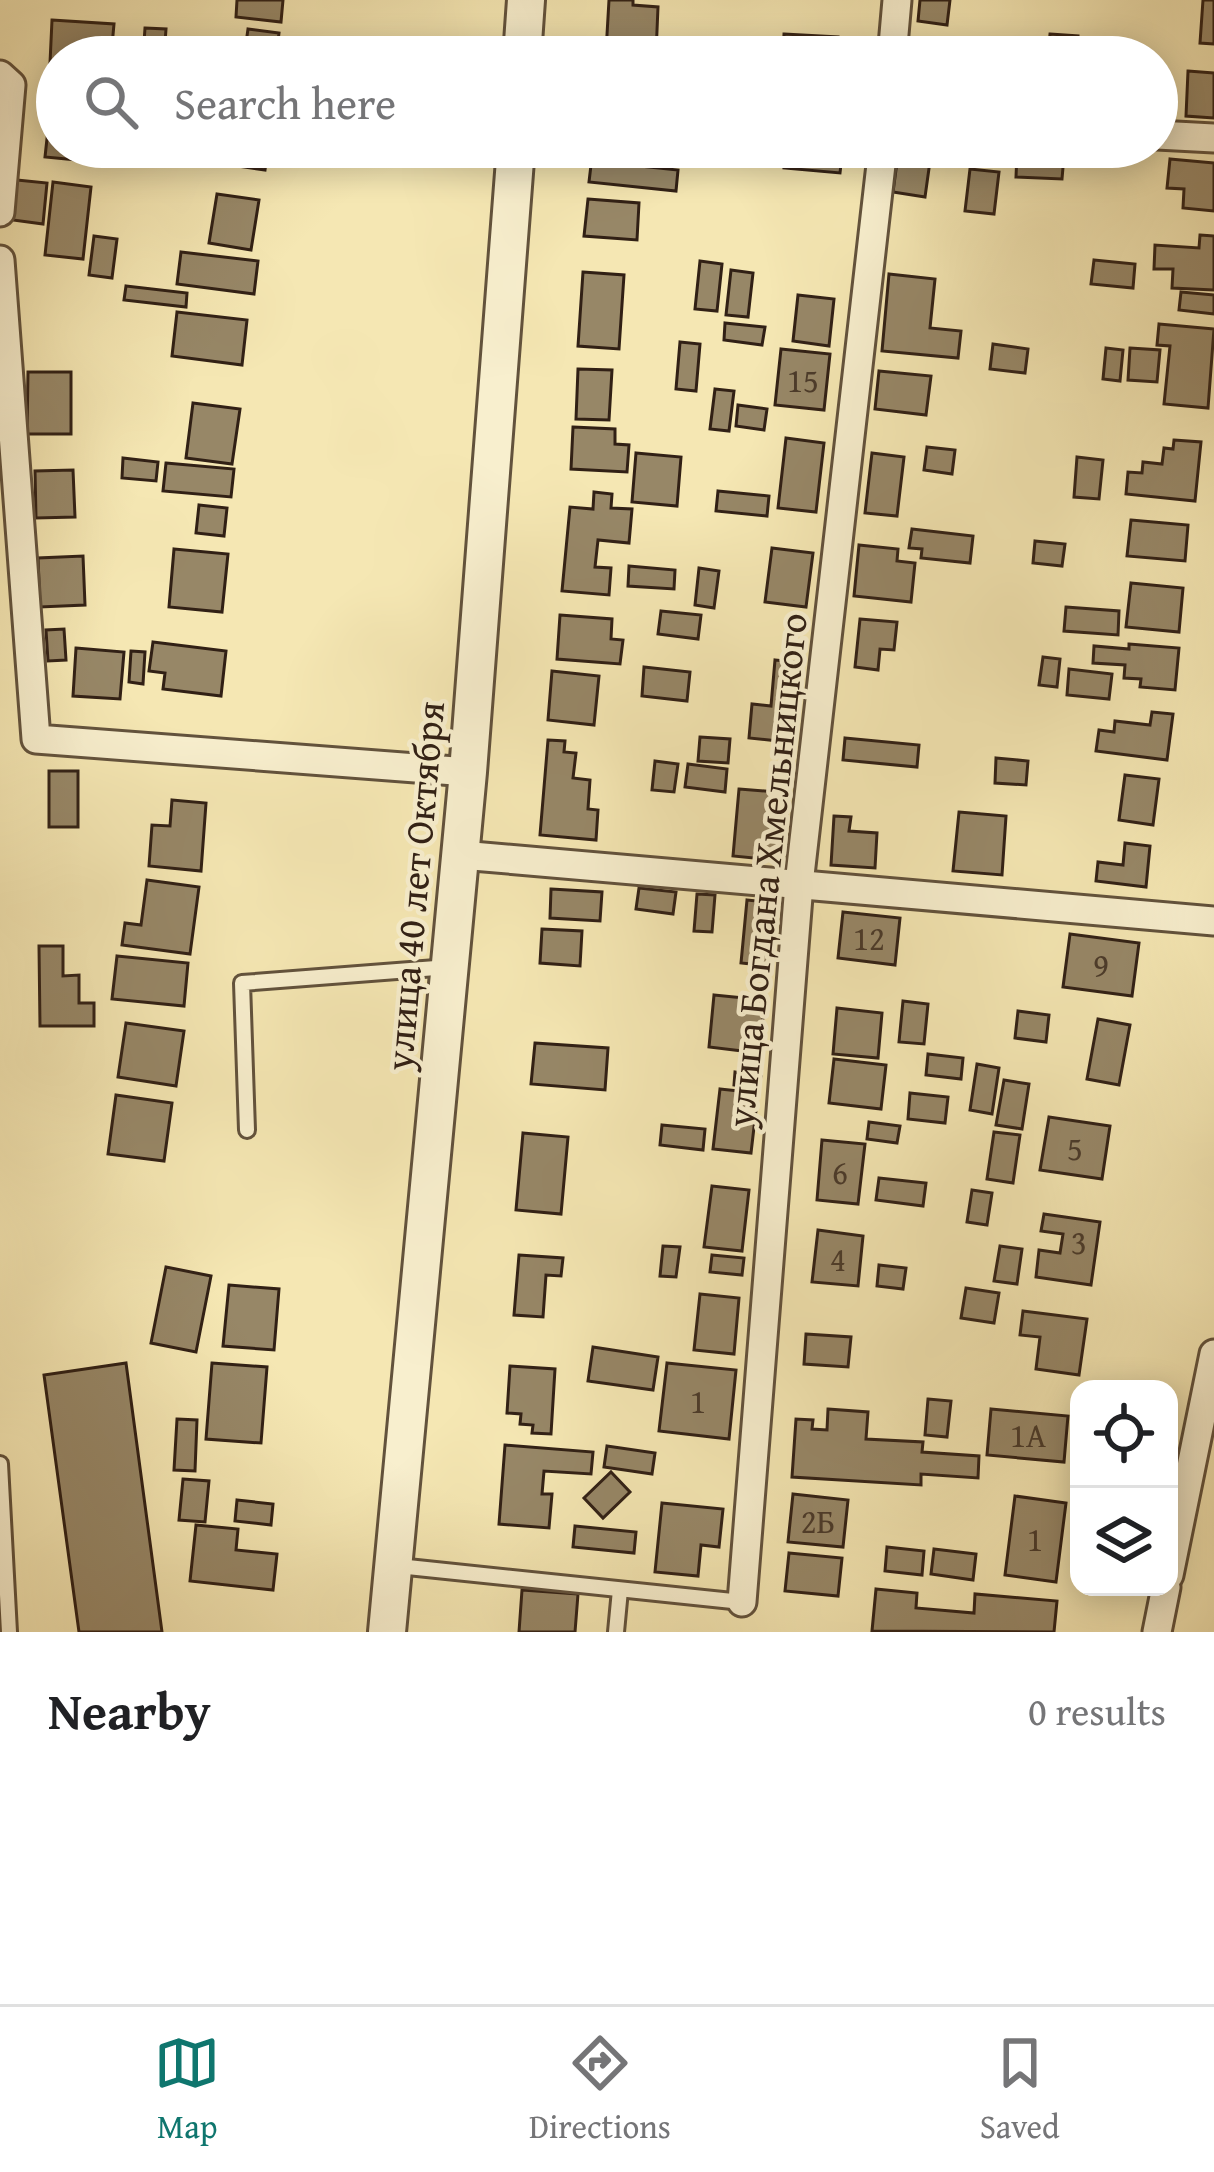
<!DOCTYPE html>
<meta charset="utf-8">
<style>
body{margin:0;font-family:"Gentium Book Plus",serif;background:#f2f2f2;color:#202124}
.controls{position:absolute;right:36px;bottom:36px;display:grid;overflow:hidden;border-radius:24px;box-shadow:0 6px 30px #0003}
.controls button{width:108px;height:108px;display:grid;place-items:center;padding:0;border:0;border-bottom:3px solid #e0e0e0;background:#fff;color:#202124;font:60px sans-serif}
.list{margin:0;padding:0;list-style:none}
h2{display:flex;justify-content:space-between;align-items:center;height:156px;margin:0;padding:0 48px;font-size:51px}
h2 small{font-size:39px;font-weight:400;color:#757577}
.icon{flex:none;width:66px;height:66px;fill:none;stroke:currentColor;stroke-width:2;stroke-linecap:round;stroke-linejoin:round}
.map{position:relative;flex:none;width:1214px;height:1632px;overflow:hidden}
.search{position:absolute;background:#fff;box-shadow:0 6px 30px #0003;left:36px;right:36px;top:36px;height:132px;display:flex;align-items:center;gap:30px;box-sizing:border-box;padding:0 42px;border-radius:66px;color:#757577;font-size:45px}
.sheet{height:372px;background:#fff}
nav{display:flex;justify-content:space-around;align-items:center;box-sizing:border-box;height:168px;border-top:3px solid #e0e0e0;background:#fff;font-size:33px;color:#757577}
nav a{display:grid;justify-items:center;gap:6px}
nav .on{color:#0f766e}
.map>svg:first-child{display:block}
.building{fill:#978767;stroke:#312015;stroke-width:3}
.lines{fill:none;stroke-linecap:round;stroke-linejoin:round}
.service-casing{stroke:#62523c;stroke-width:20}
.minor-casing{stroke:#62523c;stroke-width:33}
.tertiary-casing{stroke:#62523c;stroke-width:42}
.service{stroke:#f8efce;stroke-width:14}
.minor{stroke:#f8efce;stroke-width:27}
.tertiary{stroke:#f8efce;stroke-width:36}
.labels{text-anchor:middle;stroke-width:9;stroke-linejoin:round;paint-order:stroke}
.number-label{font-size:33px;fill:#4a3a2a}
.street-label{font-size:39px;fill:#312015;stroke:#f8efce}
</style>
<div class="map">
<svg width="1214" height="1632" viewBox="0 0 1214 1632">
<rect width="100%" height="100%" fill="#f5e7b3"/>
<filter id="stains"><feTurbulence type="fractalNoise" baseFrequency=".00167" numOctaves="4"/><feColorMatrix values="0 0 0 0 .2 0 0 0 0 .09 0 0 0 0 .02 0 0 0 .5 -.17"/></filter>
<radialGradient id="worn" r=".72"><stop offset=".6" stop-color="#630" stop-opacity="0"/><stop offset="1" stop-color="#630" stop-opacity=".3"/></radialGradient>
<g class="building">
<path d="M237,0H283L281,22L236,17Z"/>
<path d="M609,0H633V5L658,7L656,54L606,52Z"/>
<path d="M920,0H950L947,25L918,21Z"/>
<path d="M1203,0H1214V44L1200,43Z"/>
<path d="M52,20L114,24L111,57H57V64L50,63Z"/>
<path d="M145,28L166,29L164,57H143Z"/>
<path d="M248,29L279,33L276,57H244Z"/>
<path d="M784,34L838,37L837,57H783Z"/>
<path d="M1050,34L1078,36L1077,57H1048Z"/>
<path d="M713,45L747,48L746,57H712Z"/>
<path d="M1188,71L1214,73V118L1186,116Z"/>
<path d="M51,102L57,103V147H90L88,161L45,157Z"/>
<path d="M97,147H151L149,162L96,157Z"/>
<path d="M185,147H268L265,170L184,158Z"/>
<path d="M780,147H843L840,173L784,168L786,148Z"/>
<path d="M899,147H932L925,197L893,192Z"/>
<path d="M593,148L630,152L629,165L678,170L676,191L589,182Z"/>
<path d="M1017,153L1064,156L1062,179L1016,177Z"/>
<path d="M1170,159L1214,163V211L1183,208L1184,189L1167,188Z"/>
<path d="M970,169L999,172L994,214L965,211Z"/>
<path d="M17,180L47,183L43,224L13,220Z"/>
<path d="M53,182L91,187L83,259L45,255Z"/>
<path d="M217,194L259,200L251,250L209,243Z"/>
<path d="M588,199L639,203L637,240L584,236Z"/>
<path d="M1200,235L1214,236V290L1172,288L1173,269H1154L1155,245L1199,248Z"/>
<path d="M94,236L117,239L112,278L89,275Z"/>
<path d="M181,252L258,261L254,294L177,284Z"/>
<path d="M1094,260L1135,264L1133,288L1091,284Z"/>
<path d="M700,261L722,264L717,311L695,309Z"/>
<path d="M731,270L753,273L748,317L726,315Z"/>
<path d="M583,272L624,275L619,349L578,346Z"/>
<path d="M889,274L935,279L930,328L961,331L958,358L882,351Z"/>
<path d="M126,286L187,293L186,307L124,300Z"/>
<path d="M1181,292L1214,295V314L1179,310Z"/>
<path d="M798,295L834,299L829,346L793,341Z"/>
<path d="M177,312L247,320L242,365L172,356Z"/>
<path d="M725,323L765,327L762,345L724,340Z"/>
<path d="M1159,324L1214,329L1208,408L1164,404L1170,346L1157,345Z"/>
<path d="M680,342L700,344L696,391L676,389Z"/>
<path d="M993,344L1028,349L1025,373L990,369Z"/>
<path d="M1106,348L1123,350L1120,381L1103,379Z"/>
<path d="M1130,348L1160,350L1157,382L1128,380Z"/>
<path d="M781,349L830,354L824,410L775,405Z"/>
<path d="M578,369L612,370L609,420L576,419Z"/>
<path d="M879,371L931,376L926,415L875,409Z"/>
<path d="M28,372H71V434H27Z"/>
<path d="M715,389L734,391L729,431L710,429Z"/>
<path d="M193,403L240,409L232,464L186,458Z"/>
<path d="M738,405L767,409L764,430L736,426Z"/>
<path d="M573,427L615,429V444L629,445L627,472L571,469Z"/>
<path d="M786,438L824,443L816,512L778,508Z"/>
<path d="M1174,440L1201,442L1195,501L1126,494L1128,472L1142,473L1143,462L1162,464L1164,448L1173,449Z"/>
<path d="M927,447L955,450L952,474L924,470Z"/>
<path d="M636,453L681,457L677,506L632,502Z"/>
<path d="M872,453L904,457L897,516L865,513Z"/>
<path d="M1077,457L1103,460L1099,499L1074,497Z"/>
<path d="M123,458L158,462L156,481L122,478Z"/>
<path d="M166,463L234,469L231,497L163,491Z"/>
<path d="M73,470L75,517L36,518L35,471Z"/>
<path d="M718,491L769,496L767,516L716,511Z"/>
<path d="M594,492L612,494L611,508L632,509L629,543L598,540L595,567L611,568L609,595L562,591L570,507L593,509Z"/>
<path d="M199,505L227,508L224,536L196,533Z"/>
<path d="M1131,520L1188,525L1185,561L1127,556Z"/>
<path d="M912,529L973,536L970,563L921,558L922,549L909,548Z"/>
<path d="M1035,541L1065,544L1062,566L1033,563Z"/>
<path d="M859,545L898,549L897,561L915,563L911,602L854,596Z"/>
<path d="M772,548L813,553L806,607L765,602Z"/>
<path d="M174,549L228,554L222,612L169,607Z"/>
<path d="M83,556L85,605L40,607L38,558Z"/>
<path d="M629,566L675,570L674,589L628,586Z"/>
<path d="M699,568L719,571L714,608L695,605Z"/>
<path d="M1131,583L1183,588L1179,632L1126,627Z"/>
<path d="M1066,607L1119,611L1118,635L1064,631Z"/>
<path d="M661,611L701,615L698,639L658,634Z"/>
<path d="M560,615L612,619L611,639L623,640L620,664L557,659Z"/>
<path d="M860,619L897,622L894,650L880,649L878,670L855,667Z"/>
<path d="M64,629L66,660L48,661L46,630Z"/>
<path d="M153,642L226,651L221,696L163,689L165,673L149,671Z"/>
<path d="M1129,644L1179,648L1175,690L1140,687L1141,679L1124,678L1125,665L1093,663L1094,646L1129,649Z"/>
<path d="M76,648L124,652L120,699L73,696Z"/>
<path d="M131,651L145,652L143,684L129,682Z"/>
<path d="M1043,657L1060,659L1057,687L1039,685Z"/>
<path d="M775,660L796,662L788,742L749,738L752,704L771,706Z"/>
<path d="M644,667L690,672L687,701L642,696Z"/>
<path d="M1069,669L1112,674L1109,699L1067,695Z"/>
<path d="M552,671L599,676L594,725L548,720Z"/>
<path d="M1152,712L1173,714L1167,760L1096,751L1099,730L1114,732L1115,721L1150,725Z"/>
<path d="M700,737L730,739L728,763L698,761Z"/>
<path d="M845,738L919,745L917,767L843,760Z"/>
<path d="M548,740L565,741L564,752L576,753L573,778L590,780L588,809L598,810L596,840L540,835Z"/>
<path d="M996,758L1028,761L1026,785L995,783Z"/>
<path d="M655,761L678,764L674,792L652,790Z"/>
<path d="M688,764L727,769L725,792L685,787Z"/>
<rect x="49" y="771" width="29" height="56"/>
<path d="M1125,775L1159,779L1153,825L1119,820Z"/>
<path d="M739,789L789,793L783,861L733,856Z"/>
<path d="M172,800L206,803L201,871L149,866L152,825L170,826Z"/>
<path d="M959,812L1006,816L1002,875L953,871Z"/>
<path d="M834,816L851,817L849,831L877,833L875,868L831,865Z"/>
<path d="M1125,843L1150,846L1146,887L1096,881L1098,862L1123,865Z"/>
<path d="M147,880L199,887L190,954L122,945L125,923L141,925Z"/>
<path d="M639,888L676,892L673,914L636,909Z"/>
<path d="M551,889L602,892L600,921L550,918Z"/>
<path d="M697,894L715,895L712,932L694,931Z"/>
<path d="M747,900L777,903L770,966L741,963Z"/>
<path d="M843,912L900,918L895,965L838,958Z"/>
<path d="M542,929L582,931L580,966L540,963Z"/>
<path d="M1070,934L1139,943L1132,996L1063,987Z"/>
<path d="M39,946H63V976L79,975V1003H94V1026H40Z"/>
<path d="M117,956L188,963L184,1006L112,999Z"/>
<path d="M714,995L765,1000L759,1053L709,1047Z"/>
<path d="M903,1001L928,1004L924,1044L899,1042Z"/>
<path d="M837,1008L882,1013L878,1058L833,1054Z"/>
<path d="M1018,1011L1049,1015L1046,1042L1015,1038Z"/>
<path d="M1098,1019L1130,1025L1119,1085L1087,1079Z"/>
<path d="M126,1023L184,1031L176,1086L118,1077Z"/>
<path d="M535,1043L608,1048L605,1090L531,1084Z"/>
<path d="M928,1054L963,1058L961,1079L926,1075Z"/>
<path d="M834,1059L886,1065L881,1109L829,1103Z"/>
<path d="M977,1064L999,1068L992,1114L970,1110Z"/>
<path d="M735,1072L761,1076L759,1088L734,1085Z"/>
<path d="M1004,1080L1029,1084L1022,1129L996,1125Z"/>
<path d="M720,1089L758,1093L751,1153L713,1149Z"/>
<path d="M910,1093L948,1097L945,1123L908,1119Z"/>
<path d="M116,1095L172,1103L164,1161L108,1154Z"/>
<path d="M1049,1117L1110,1126L1102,1179L1040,1170Z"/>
<path d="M869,1122L900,1126L897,1143L867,1139Z"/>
<path d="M662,1125L705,1129L703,1150L660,1145Z"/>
<path d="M994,1132L1020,1135L1013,1183L987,1179Z"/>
<path d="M523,1133L568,1137L561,1214L516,1210Z"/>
<path d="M822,1140L865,1144L858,1204L817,1200Z"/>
<path d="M879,1178L926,1183L923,1206L876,1200Z"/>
<path d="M712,1186L749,1190L742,1251L704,1247Z"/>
<path d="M972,1190L992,1193L987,1225L967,1222Z"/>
<path d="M1044,1214L1100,1222L1091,1285L1036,1277L1039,1250L1060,1253L1063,1234L1041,1231Z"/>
<path d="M818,1230L863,1236L858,1286L812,1282Z"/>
<path d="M663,1246L680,1247L676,1277L660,1276Z"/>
<path d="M1000,1246L1022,1249L1017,1284L994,1281Z"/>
<path d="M519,1255L563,1258L561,1276L546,1275L543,1317L514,1315Z"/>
<path d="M712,1255L744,1258L742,1275L710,1272Z"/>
<path d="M879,1265L906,1268L903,1289L877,1286Z"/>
<path d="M166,1267L211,1276L196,1352L151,1343Z"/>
<path d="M229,1285L279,1289L274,1350L223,1346Z"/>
<path d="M966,1288L999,1293L994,1323L961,1318Z"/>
<path d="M700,1294L739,1298L734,1354L694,1350Z"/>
<path d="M1023,1311L1087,1319L1079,1375L1036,1369L1040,1337L1020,1335Z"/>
<path d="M806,1334L851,1337L848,1367L804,1364Z"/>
<path d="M593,1347L658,1357L653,1390L588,1381Z"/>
<path d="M126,1363L162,1632H79L44,1375Z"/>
<path d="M212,1363L267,1367L261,1443L206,1439Z"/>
<path d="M667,1363L736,1370L729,1439L659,1431Z"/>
<path d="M510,1366L555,1369L551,1434L532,1433L533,1425L520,1424L521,1414L507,1413Z"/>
<path d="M928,1399L951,1401L947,1437L925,1435Z"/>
<path d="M828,1409L868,1412L866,1439L923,1442L922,1452L979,1456L978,1478L921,1474V1485L792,1477L796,1419L813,1420L812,1429L827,1430Z"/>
<path d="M991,1409L1068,1416L1064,1462L987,1455Z"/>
<path d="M177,1419L197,1420L195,1471L174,1470Z"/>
<path d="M505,1445L593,1452L591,1474L544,1471L542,1494H552L549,1528L499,1524Z"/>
<path d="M607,1446L655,1453L652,1474L604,1467Z"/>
<path d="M611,1472L630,1492L603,1518L584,1498Z"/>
<path d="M183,1479L209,1481L205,1522L179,1520Z"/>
<path d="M793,1494L848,1500L843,1547L788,1542Z"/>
<path d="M1015,1496L1066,1503L1056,1582L1005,1575Z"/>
<path d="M237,1500L273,1504L271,1525L235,1521Z"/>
<path d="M662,1503L723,1509L719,1547L701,1545L698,1576L655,1572Z"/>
<path d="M196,1525L238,1529L236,1550L277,1554L273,1590L190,1581Z"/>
<path d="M575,1526L636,1532L634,1553L573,1547Z"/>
<path d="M887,1547L924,1551L922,1575L885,1571Z"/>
<path d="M934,1549L976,1554L973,1580L931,1574Z"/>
<path d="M789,1553L842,1558L838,1596L785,1591Z"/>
<path d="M876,1589L917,1593L916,1608L974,1613L975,1594L1057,1601L1054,1632L872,1631Z"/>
<path d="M522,1590L578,1594L575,1632H519Z"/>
</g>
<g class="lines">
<defs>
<g id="service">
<path d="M247,1130L242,983L449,967"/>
<path d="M0,1464L9,1632"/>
<path d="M398,1566L742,1602"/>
<path d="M616,1632L620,1590"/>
</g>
<g id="minor">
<path d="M892,57L897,0"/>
<path d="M0,75L11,85L0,212"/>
<path d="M1157,135L1214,138"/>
<path d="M0,260L36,739L468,772"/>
<path d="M461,855L1214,921"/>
<path d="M1169,1575L1214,1354"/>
<path d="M742,1602L799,884L883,147"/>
<path d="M1157,1632L1166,1587"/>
</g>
<g id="tertiary">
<path d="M522,57L526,0"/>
<path d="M387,1632L468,772L516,147"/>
</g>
</defs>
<use href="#service" class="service-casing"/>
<use href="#minor" class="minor-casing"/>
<use href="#tertiary" class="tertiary-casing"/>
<use href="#service" class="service"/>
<use href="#minor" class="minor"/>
<use href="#tertiary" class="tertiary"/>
</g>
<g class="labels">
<g class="number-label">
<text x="803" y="392">15</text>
<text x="869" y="950">12</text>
<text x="1101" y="977">9</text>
<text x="1075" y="1160">5</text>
<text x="840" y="1184">6</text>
<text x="1079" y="1254">3</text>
<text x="838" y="1271">4</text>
<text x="698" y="1413">1</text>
<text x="1028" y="1447">1А</text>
<text x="818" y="1533">2Б</text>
<text x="1035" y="1551">1</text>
</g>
<g class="street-label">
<text transform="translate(766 870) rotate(-84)" y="14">улица Богдана Хмельницкого</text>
<text transform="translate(414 886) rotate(-85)" y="14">улица 40 лет Октября</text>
</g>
</g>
<rect width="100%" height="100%" filter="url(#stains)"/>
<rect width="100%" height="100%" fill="url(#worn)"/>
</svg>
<div class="controls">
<button><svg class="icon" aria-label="locate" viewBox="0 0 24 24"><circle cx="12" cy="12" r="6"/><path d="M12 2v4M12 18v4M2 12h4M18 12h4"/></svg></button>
<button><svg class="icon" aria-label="layers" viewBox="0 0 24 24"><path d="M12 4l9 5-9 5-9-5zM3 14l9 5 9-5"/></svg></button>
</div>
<div class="search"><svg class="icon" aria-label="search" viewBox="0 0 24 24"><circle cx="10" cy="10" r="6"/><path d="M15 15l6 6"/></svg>Search here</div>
</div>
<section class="sheet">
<h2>Nearby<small>0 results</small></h2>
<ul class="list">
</ul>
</section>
<nav>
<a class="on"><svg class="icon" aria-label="map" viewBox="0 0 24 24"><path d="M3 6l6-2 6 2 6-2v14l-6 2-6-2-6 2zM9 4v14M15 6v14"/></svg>Map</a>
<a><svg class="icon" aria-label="directions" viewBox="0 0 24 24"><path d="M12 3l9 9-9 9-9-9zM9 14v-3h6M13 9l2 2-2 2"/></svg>Directions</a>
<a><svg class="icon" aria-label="saved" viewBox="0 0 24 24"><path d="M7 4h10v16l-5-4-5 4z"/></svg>Saved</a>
</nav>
